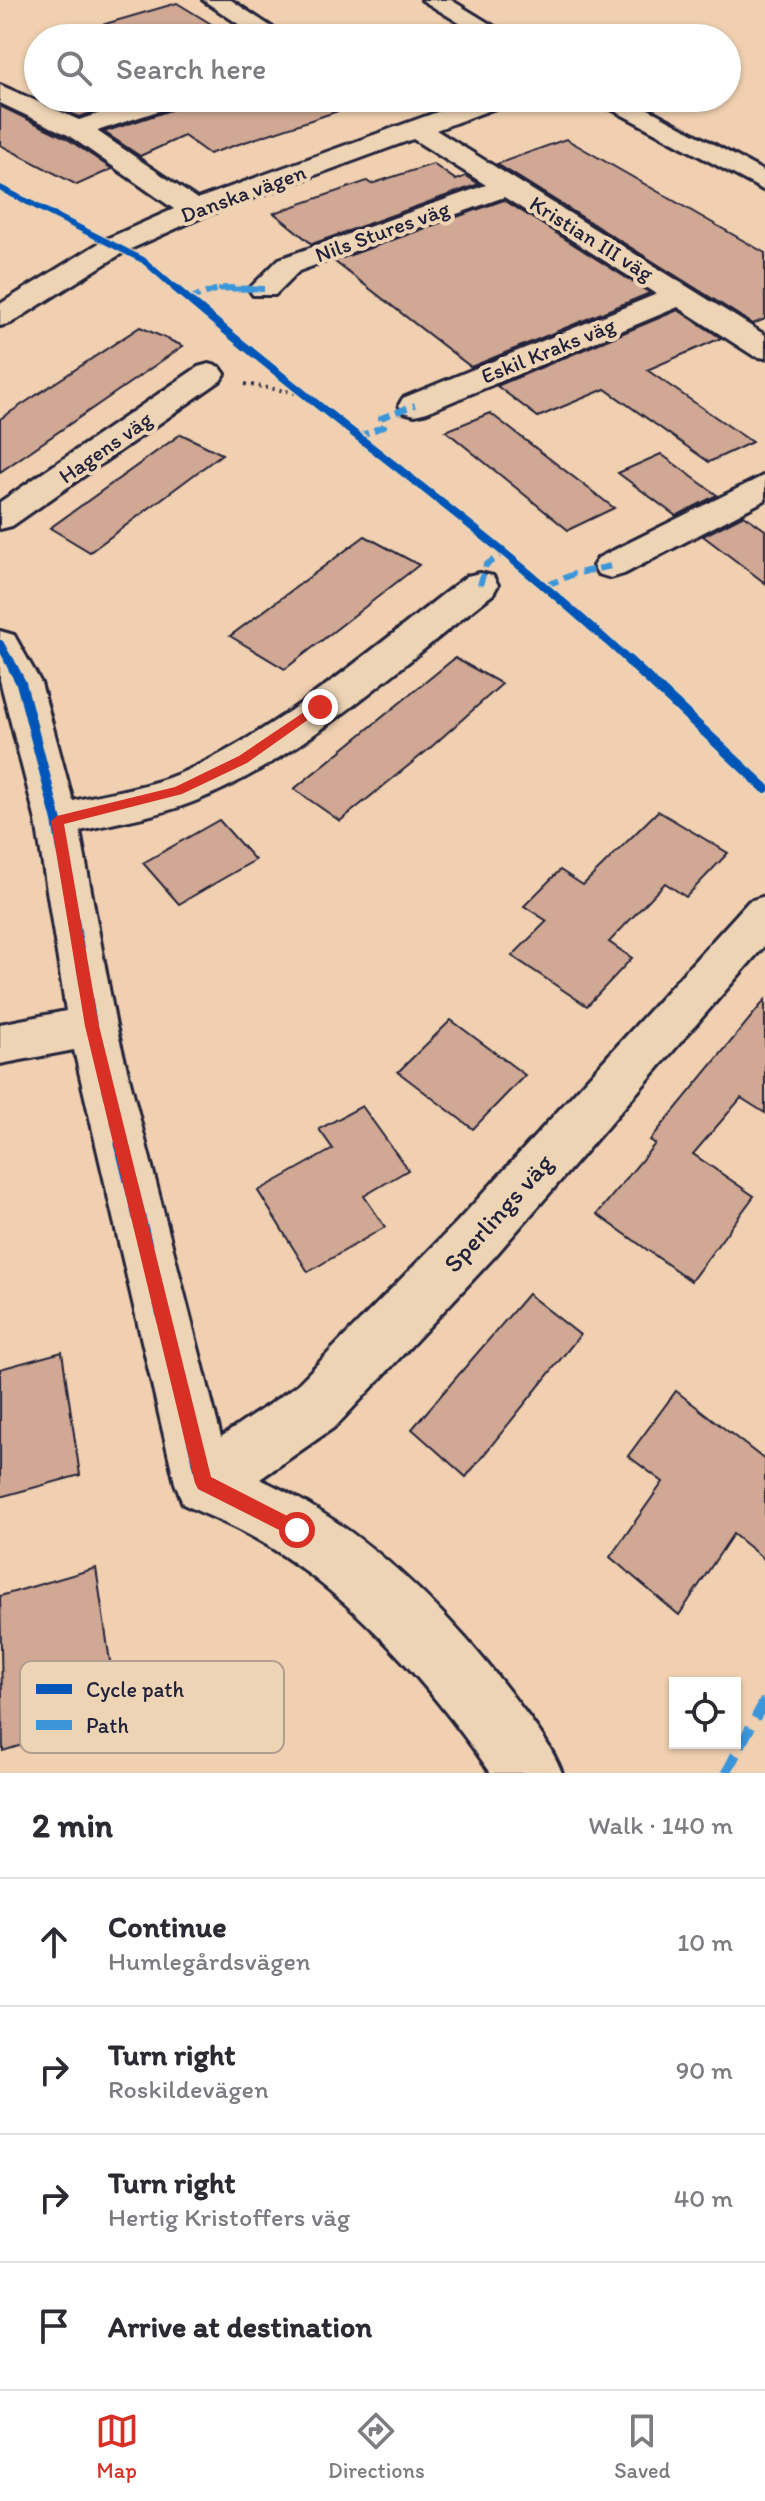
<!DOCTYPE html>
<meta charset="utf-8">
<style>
body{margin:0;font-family:Itim,sans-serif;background:#f2f2f3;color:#2b2b33}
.controls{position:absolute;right:24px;bottom:24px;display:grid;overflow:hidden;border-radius:0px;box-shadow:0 2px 6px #0004}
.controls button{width:72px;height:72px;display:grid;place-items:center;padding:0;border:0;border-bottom:2px solid #e1e1e2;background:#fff;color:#2b2b33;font:40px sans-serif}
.stop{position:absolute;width:24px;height:24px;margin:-18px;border:6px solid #d93025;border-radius:50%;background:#fff}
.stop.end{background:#d93025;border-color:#fff;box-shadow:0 2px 8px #0008}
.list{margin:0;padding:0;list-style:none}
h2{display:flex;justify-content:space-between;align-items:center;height:104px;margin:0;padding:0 32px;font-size:34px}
h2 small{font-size:26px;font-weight:400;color:#7c7c81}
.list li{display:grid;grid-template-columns:52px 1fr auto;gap:24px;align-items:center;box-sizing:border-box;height:128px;padding:0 32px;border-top:2px solid #e1e1e2}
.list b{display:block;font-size:30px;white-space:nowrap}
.list p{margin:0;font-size:26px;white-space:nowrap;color:#7c7c81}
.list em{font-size:26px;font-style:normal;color:#7c7c81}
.icon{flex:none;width:44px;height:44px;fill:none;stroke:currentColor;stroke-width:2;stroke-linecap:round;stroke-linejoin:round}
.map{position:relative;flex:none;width:765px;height:1773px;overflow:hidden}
.search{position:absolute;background:#fff;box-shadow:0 2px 6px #0004;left:24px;right:24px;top:24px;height:88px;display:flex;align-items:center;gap:20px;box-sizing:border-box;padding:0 28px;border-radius:44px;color:#7c7c81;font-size:30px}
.sheet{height:616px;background:#fff}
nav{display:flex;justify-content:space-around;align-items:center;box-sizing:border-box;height:112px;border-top:2px solid #e1e1e2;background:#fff;font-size:22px;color:#7c7c81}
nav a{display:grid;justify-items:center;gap:4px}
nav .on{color:#d93025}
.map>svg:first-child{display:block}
.building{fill:#d0a893;stroke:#22223b;stroke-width:2}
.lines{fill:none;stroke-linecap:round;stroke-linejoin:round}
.minor-casing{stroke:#22223b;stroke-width:6}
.path{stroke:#22223b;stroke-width:4;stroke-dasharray:2 5;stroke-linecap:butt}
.minor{fill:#edd4b5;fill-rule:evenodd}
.quiet-far2{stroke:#3b95d9;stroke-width:5;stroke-dasharray:10 5;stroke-linecap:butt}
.quiet-far1{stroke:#3b95d9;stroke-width:6;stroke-dasharray:12 6;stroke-linecap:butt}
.quiet{stroke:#3b95d9;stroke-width:10;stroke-dasharray:21 10;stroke-linecap:butt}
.cycleway-far3-casing{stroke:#edd4b5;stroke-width:9}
.cycleway-far2-casing{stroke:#edd4b5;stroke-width:12}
.cycleway-far1-casing{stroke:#edd4b5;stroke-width:15}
.cycleway-casing{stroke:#edd4b5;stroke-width:18}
.cycleway-far3{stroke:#0057b8;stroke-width:6}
.cycleway-far2{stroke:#0057b8;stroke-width:8}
.cycleway-far1{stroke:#0057b8;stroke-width:10}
.cycleway{stroke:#0057b8;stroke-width:13}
.route{fill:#d93025}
.labels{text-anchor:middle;stroke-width:8;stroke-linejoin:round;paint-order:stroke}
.far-street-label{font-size:22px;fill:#22223b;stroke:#edd4b5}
.street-label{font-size:26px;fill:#22223b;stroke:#edd4b5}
.key{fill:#edd4b5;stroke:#b09f90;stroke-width:2}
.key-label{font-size:22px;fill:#22223b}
</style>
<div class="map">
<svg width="765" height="1773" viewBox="0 0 765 1773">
<rect width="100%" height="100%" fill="#f0d0b0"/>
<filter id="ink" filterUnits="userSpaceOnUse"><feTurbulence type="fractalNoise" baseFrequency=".0125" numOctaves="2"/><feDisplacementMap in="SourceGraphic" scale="16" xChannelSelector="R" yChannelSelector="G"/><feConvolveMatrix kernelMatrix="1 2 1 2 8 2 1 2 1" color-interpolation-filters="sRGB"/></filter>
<g filter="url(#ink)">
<g class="building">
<path d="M177,3L234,38H57Z"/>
<path d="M37,98H137L79,117Z"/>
<path d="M189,98H349L350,107L209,154L184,136L140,156L104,132L183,106Z"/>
<path d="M0,106L66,138L112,169L77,185L0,145Z"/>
<path d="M566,139L765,253V319L753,324L497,164Z"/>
<path d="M433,164L456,180L466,176L479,184L312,244L274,213L367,181L371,184Z"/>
<path d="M504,200L650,293L471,367L334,261Z"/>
<path d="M678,310L721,338L647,370L752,442L709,462L605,389L538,417L497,386Z"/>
<path d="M140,327L183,346L0,472V419Z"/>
<path d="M490,413L614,508L568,530L446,431Z"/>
<path d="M181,434L222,454L90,552L50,528Z"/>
<path d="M661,454L717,495L676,516L618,473Z"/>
<path d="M744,515L765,530V583L703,536Z"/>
<path d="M365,536L419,565L285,669L230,636Z"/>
<path d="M455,658L502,684L429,749L340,821L294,789Z"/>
<path d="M658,811L728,853L686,897L665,883L609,942L632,958L587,1006L512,956L547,921L524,906L560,870L583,885Z"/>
<path d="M219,820L255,860L179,904L143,863Z"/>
<path d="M765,1000V1113L741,1098L693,1154L754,1196L691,1281L597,1214L655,1144L650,1140Z"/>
<path d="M451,1020L525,1075L473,1129L398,1072Z"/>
<path d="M362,1106L408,1170L364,1196L385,1227L308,1272L258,1191L333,1149L319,1129Z"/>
<path d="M528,1294L580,1335L466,1477L412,1429Z"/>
<path d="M62,1352L80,1475L0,1497V1369Z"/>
<path d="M676,1391L765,1460V1560L733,1534L679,1615L610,1557L663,1482L628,1456Z"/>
<path d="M96,1568L118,1715L3,1751L0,1596Z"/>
</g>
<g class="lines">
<defs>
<g id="minor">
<path d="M203,0H231L288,38H259Z"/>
<path d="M422,0H451L513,38H484Z"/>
<path d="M0,85L79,120L147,98H186L182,103L97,131L197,199L476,98H513L509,103L436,130L765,335V358L754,356L678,307L427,412L415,415L403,412L399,405L403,398L657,294L504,197L299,271L275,295H253L249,289L279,259L486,185L413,139L204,216L124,252L11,323L0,326V304L104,240L174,209L68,135L0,103Z"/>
<path d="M596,98H628L765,172V191L600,103Z"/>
<path d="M209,364L220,367L225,374L220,381L12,526L0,529V502L198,367Z"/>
<path d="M765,475V500L624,574L611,578L598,574L593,566L598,558Z"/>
<path d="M480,573L493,576L498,585L493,594C401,665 301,760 193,802C157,816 117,822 80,831L116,1026L221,1437L296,1386L457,1222L749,901L765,896V945L495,1256L336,1426L260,1479C361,1525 442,1604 509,1691C529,1718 550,1742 562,1773H491C430,1686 357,1600 265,1544C239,1528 211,1517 183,1504L175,1483L74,1050L0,1064V1024L66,1011L36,821L0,680V631L14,635L41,683L73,801C104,793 138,789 168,778C267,742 381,641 467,576Z"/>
</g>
</defs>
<use href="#minor" class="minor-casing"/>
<path class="path" d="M245,384L303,394"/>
<use href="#minor" class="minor"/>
<path class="quiet-far2" d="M218,289H264"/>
<g class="quiet-far1">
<path d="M188,299L221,288L264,289"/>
<path d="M357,437L384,426L381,418L415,405"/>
<path d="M480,585L486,565L503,553"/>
<path d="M547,585L574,574L611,566"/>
</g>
<path class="quiet" d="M726,1773L765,1700"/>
<defs>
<path id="cycleway-far3" d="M0,188L143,260L176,289"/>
<g id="cycleway-far2">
<path d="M174,287C323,416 486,528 630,662"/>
<path d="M0,644L10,662"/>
</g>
<g id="cycleway-far1">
<path d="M9,660L21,683L57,821L92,1026L122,1146"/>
<path d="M628,660L765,788"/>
</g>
<path id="cycleway" d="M121,1144L204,1483"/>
</defs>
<use href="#cycleway-far3" class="cycleway-far3-casing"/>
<use href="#cycleway-far2" class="cycleway-far2-casing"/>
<use href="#cycleway-far1" class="cycleway-far1-casing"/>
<use href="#cycleway" class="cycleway-casing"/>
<use href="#cycleway-far3" class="cycleway-far3"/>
<use href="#cycleway-far2" class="cycleway-far2"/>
<use href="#cycleway-far1" class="cycleway-far1"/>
<use href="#cycleway" class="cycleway"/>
</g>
</g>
<path class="route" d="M316,704L326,707L247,763L182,794L64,824L99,1026L211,1477L303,1524V1536L297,1539L198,1489L195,1483L85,1026L51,821L57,816L175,787L239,756Z"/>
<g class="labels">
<g class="far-street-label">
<text transform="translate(243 193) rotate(-20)" y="8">Danska vägen</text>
<text transform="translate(382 231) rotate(-20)" y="8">Nils Stures väg</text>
<text transform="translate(592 238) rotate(32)" y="8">Kristian III väg</text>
<text transform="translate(548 350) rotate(-22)" y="8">Eskil Kraks väg</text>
<text transform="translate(105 447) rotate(-35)" y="8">Hagens väg</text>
</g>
<g class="street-label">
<text transform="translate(498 1213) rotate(-48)" y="9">Sperlings väg</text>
</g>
</g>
<rect x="20" y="1661" width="264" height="92" rx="12" class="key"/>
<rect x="36" y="1684" width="36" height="10" fill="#0057b8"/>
<rect x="36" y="1720" width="36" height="10" fill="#3b95d9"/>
<g class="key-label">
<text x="86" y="1697">Cycle path</text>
<text x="86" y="1733">Path</text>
</g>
</svg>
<div class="controls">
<button><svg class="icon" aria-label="locate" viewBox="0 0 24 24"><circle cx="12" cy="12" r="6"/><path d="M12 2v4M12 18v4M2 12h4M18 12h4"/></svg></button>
</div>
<div class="stop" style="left:297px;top:1530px"></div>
<div class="stop end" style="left:320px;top:707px"></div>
<div class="search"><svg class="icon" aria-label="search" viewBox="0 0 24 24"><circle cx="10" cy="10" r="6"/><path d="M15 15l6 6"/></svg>Search here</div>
</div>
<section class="sheet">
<h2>2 min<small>Walk · 140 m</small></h2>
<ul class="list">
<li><svg class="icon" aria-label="ahead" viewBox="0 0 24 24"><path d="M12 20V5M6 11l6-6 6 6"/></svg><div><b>Continue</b><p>Humlegårdsvägen</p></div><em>10 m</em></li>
<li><svg class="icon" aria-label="right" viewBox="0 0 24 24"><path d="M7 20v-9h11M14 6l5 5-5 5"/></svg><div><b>Turn right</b><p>Roskildevägen</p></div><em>90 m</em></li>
<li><svg class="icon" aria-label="right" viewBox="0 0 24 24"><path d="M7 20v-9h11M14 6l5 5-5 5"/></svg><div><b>Turn right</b><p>Hertig Kristoffers väg</p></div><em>40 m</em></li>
<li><svg class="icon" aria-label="arrive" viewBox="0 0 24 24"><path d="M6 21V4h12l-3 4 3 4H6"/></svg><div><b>Arrive at destination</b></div></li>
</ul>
</section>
<nav>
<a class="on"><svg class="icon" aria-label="map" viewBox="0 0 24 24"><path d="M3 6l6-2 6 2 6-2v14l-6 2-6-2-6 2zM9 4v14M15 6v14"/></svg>Map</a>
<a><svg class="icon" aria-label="directions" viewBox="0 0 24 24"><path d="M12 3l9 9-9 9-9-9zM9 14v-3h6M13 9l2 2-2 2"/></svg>Directions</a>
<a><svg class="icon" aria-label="saved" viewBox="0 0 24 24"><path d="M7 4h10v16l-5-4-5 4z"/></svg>Saved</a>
</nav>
